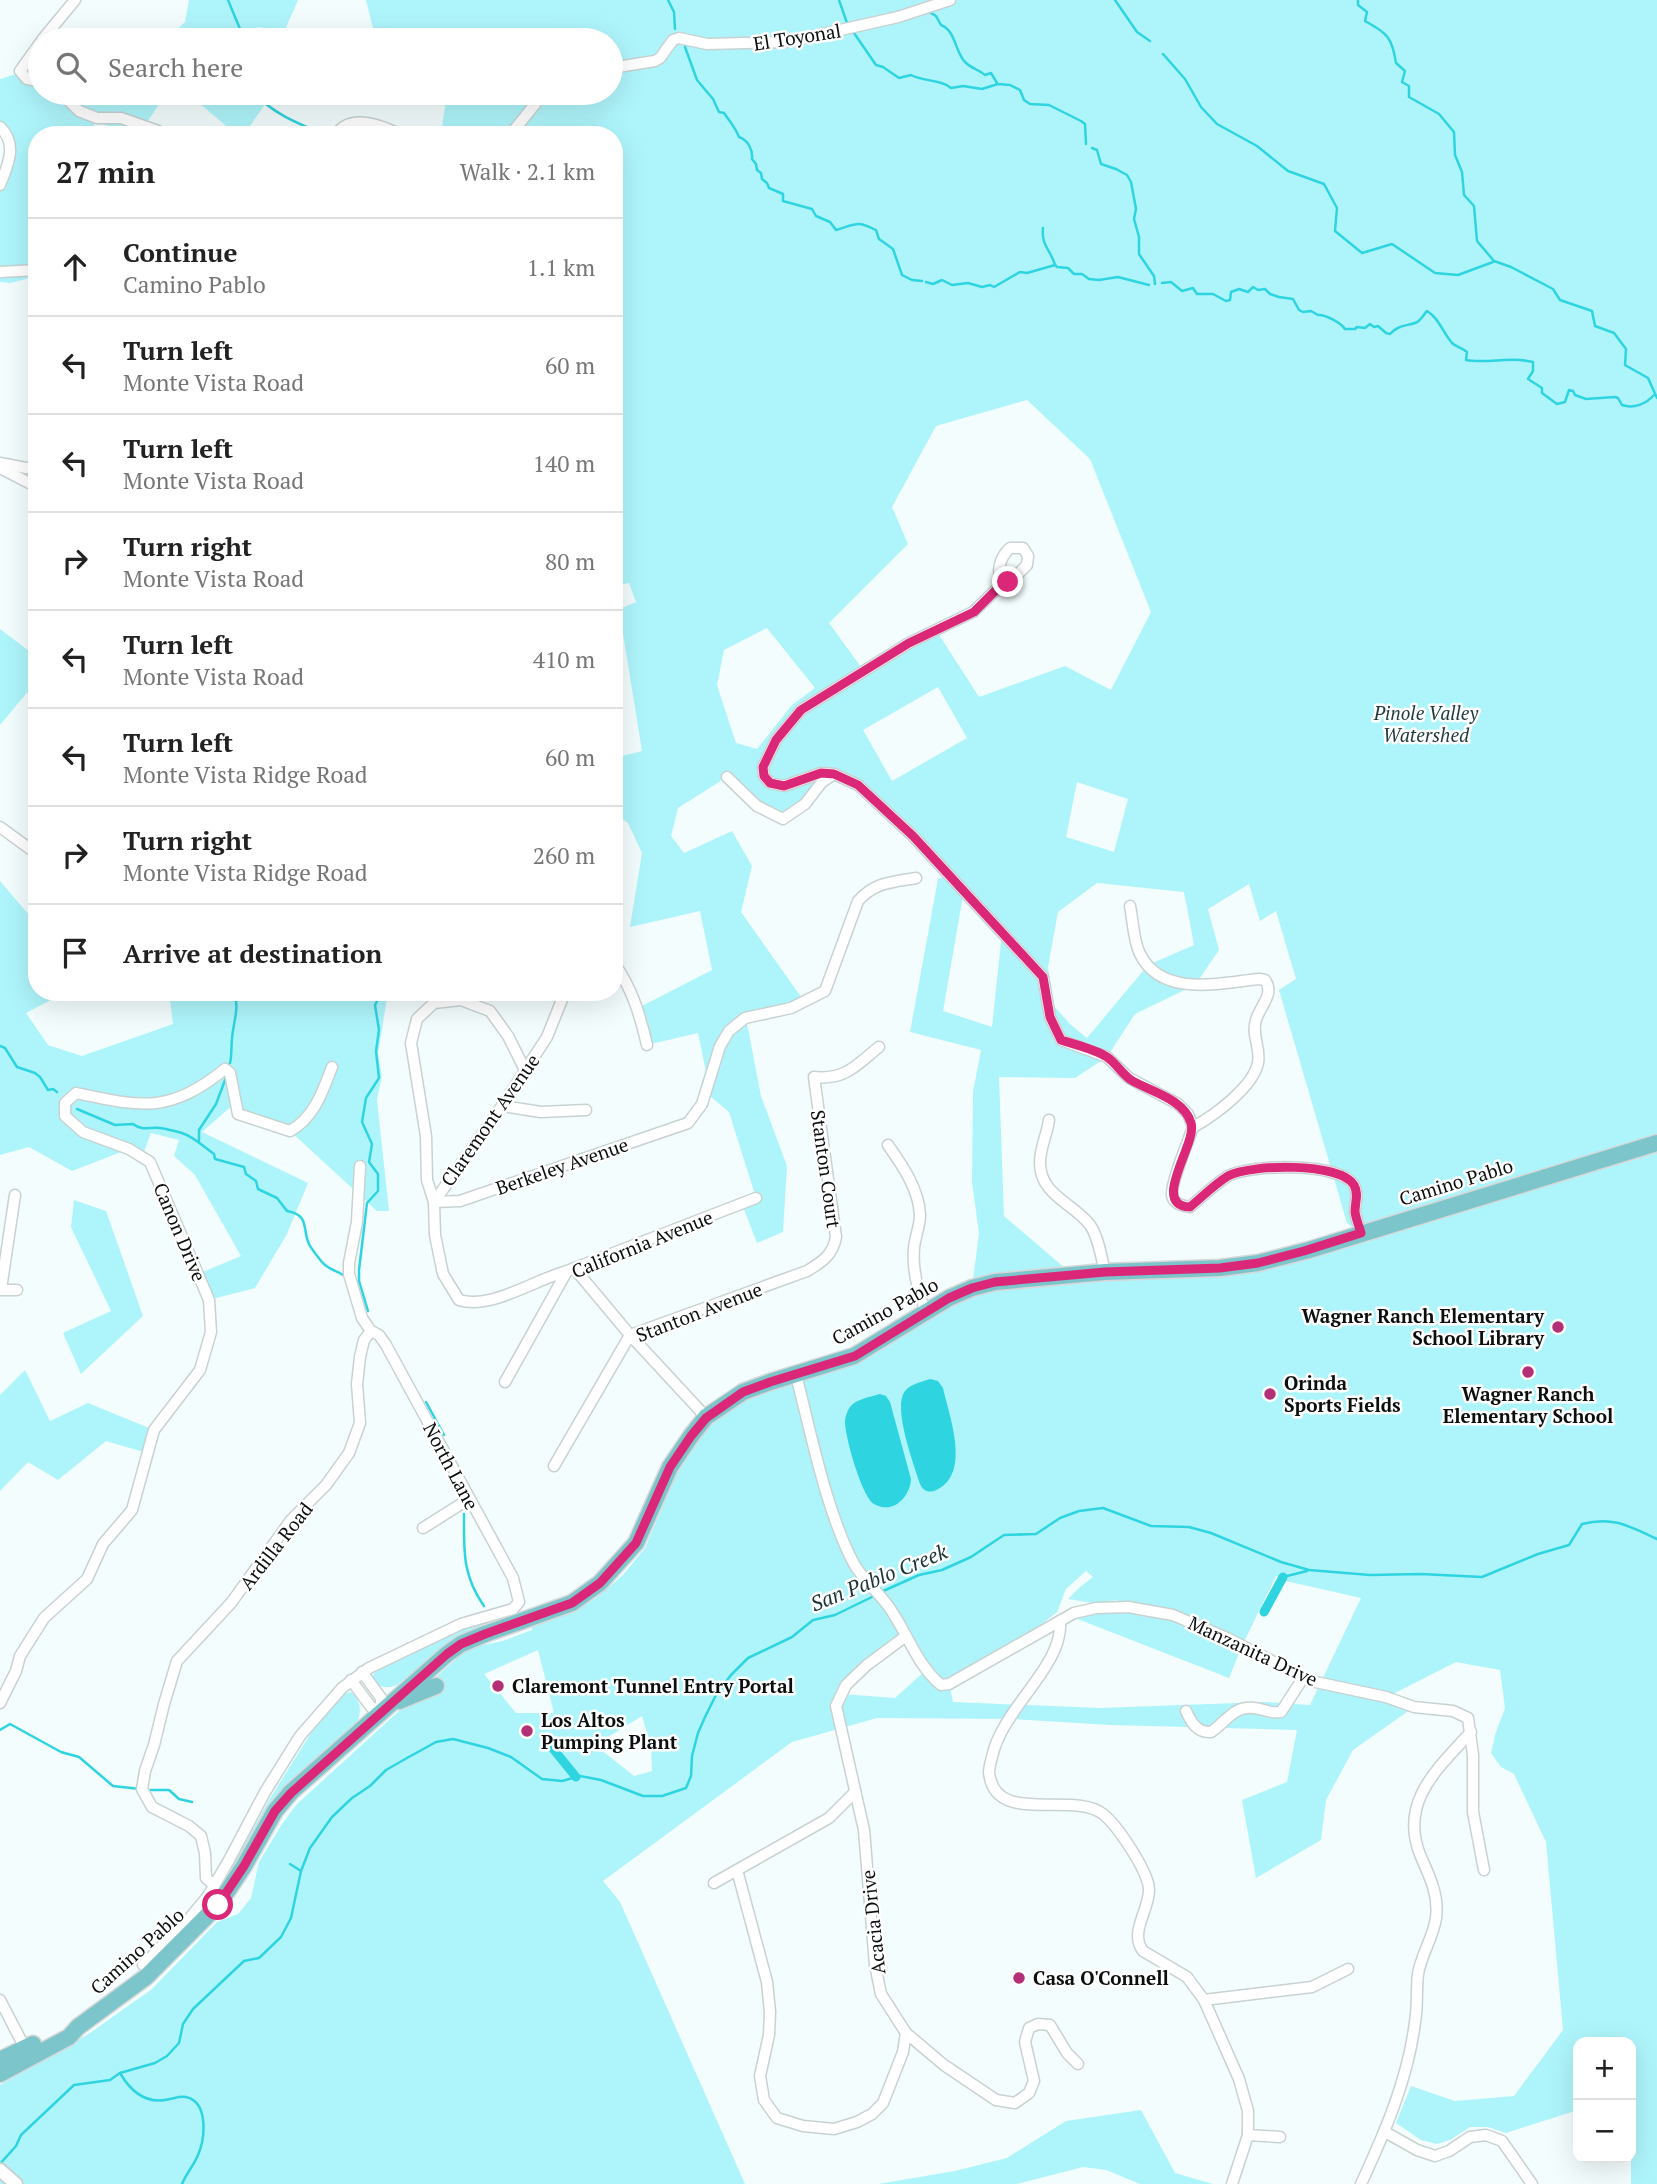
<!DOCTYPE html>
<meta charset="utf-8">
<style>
body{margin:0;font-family:"PT Serif",serif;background:#f2f2f2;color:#222}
.controls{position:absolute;right:21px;bottom:21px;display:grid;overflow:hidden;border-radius:14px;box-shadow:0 7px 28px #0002}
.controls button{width:63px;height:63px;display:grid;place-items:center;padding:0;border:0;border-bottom:2px solid #e0e0e0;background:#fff;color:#222;font:35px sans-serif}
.stop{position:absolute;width:21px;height:21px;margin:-16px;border:5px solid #db2777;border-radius:50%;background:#fff}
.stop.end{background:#db2777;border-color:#fff;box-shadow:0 2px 7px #0008}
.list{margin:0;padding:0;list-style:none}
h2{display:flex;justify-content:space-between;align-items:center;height:91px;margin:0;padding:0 28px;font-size:30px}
h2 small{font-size:23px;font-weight:400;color:#767676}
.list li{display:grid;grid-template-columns:46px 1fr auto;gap:21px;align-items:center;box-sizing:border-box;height:98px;padding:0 28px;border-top:2px solid #e0e0e0}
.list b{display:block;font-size:26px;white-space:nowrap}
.list p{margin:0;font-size:23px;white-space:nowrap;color:#767676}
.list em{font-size:23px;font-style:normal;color:#767676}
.icon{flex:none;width:38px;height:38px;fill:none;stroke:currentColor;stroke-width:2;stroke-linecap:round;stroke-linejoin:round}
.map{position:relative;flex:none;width:1657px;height:2184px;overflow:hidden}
.search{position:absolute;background:#fff;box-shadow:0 7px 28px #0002;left:28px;top:28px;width:595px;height:77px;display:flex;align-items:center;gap:18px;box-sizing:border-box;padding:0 24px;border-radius:38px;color:#767676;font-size:26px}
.panel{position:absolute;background:#fff;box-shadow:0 7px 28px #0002;left:28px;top:126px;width:595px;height:875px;border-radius:28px}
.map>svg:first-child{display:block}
.green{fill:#aef5fb;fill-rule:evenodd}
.water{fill:#2ed4e0}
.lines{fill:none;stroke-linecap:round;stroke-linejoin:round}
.stream{stroke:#2ed4e0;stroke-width:2.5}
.canal{stroke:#2ed4e0;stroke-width:9}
.minor-casing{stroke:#c8d2d2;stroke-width:13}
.tertiary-casing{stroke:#c8d2d2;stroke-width:16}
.primary-casing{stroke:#d8d8d8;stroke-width:19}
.minor{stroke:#fff;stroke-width:10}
.tertiary{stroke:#fff;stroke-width:12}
.primary{stroke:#7cc6cb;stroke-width:16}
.route{stroke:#db2777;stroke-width:9}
.poi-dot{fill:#b32f76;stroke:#fff;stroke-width:2.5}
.labels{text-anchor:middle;stroke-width:5;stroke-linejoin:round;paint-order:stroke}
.street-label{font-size:19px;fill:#0b0e0e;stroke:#fff}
.park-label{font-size:19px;font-style:italic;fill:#1f393b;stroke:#fff}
.poi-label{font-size:19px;font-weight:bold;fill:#0b0e0e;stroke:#fff;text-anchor:start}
.water-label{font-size:21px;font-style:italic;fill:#1a3436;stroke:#fff}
</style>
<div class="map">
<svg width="1657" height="2184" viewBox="0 0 1657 2184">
<rect width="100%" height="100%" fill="#f3fdfd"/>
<g class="green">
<path d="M189,0H298L284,32L258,27L246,40H166L185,22Z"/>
<path d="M366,0H1657V2184H1631V2042H1578V2110L1506,2133L1488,2127H1470L1450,2140L1437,2144L1421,2140L1396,2123L1411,2086L1455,2101L1514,2096L1563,2030L1546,1842L1514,1774L1501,1767L1491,1753L1495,1735L1505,1708L1500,1670L1456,1662L1387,1697L1414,1707L1353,1750L1326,1800L1321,1840L1256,1878L1242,1800L1287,1782L1297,1730L1110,1725L1014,1719L877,1718L792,1742L603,1881L620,1902L745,2184H0V2085L90,2033L152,1989L217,1922L238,1914L251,1898L259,1862L282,1824L296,1805L468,1648L503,1641L532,1630V1626L577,1610L596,1598L623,1575L645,1548L675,1477L696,1441L711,1422L748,1398L833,1363L972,1288L979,1233L972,1182L973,1092L981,1050L910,1032L938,879L949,875L858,785L834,774L783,819L757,806L727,777L678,808L671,836L684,853L732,831L752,866L741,912L804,1001L746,1018L761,1096L787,1166L783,1232L757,1243L742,1204L756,1198L729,1112L705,1092L708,1082L698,1033L647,1045L638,1008L712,970L700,911L630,927L642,853L628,823L614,813V758L642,751L619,609L636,602L629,583L614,586V135H443C440,118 449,107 443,93H611V40H396L374,32ZM1027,400L1090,459L1151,612L1111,690L1065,666L979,697L936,630L864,671L829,623L908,544L892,507L936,426ZM767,628L815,688L792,705L757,749L736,743L717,685L724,650ZM938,687L967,738L892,781L863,730ZM1077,782L1128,799L1114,852L1066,837ZM1097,883L1184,892L1194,945L1148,965L1087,1038L1070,1024L1054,1006L1048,967L1058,912ZM1249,884L1260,921L1276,911L1296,979L1279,990L1347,1223L1360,1233L1220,1268L1073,1275L1004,1216L999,1077L1075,1078L1107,1057L1135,1014L1195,985L1219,950L1208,909ZM964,890L1002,933L992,1027L943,1011ZM1086,1571L1093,1577L1080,1587L1068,1599L1093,1603L1118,1600L1098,1612L1075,1618L1229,1678L1242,1646L1276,1576L1286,1581L1361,1598L1310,1705L1265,1702L1100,1708L953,1702L949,1684L1008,1651L1057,1612L1066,1589ZM905,1636L926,1670L895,1698L842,1694ZM538,1650L554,1713H516L484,1674ZM642,1716L651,1746L652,1771L634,1776L595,1745Z"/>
<path d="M39,67L40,93H166L139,135L96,122L88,135H37V218L33,225L30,278L10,283L0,282V185L11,151L0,127V79Z"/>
<path d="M187,93H263L269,98L244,135H237Z"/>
<path d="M0,629L37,657V692L30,689L0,725Z"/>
<path d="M0,881L29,915L37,929V992H66L26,1013L48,1045L82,1056L173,1024L169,992H388L378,1054L382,1076L377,1100L389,1211H377L290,1131L250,1118L234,1104L202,1132L308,1183L287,1234L255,1288L209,1300L198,1274L241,1256L195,1175L174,1156L179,1140L151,1133L142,1157L129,1149L72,1171L29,1147L0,1155Z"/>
<path d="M74,1200L106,1211L143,1316L81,1374L63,1333L111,1311L71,1227Z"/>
<path d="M25,1370L50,1421L88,1403L154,1430L147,1453L106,1441L58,1480L28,1462L0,1491V1395Z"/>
<path d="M494,1619L495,1624L448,1646L397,1685C387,1689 379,1688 372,1679L374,1673L379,1669L462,1628Z"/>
<path d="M351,1692C361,1701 362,1711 357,1723L291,1781L272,1806L248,1847L215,1897L269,1800L311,1733L333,1702L344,1694Z"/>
<path d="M1141,2110L1175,2173L1213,2184H1140L1106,2170L1083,2167L1017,2184H878L955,2171L1007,2158L1066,2121Z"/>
</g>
<g class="water">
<path d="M930,1379L938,1381L943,1388C949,1416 973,1476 934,1491C927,1493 923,1490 920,1484C914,1465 892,1407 905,1391C911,1384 921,1382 930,1379Z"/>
<path d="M880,1394L886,1396L890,1402L911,1479C910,1497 893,1515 874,1504C862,1497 845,1437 845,1422C845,1417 847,1411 850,1407C856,1399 870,1397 880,1394Z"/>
</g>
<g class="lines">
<g class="stream">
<path d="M228,0L240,29V40"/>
<path d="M668,0L674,12L675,29"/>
<path d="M839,0L847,23"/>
<path d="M1115,0L1137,32L1150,41"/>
<path d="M1358,0V5L1367,12L1365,21C1387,33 1392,37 1396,63L1405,71L1402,82L1409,86V97L1439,114L1454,132L1455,155L1462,172L1464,195L1474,206L1477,241L1494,261L1511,267L1553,289L1560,300L1592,311L1595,326L1614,333L1626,349L1625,365L1648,378L1657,398"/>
<path d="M931,13L936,16L941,25C956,31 955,52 965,62C971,68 979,70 985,75L991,73L997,83"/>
<path d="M854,33L876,65L883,67L899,78L911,75C924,82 941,79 951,88L963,86L982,89L998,84L1010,85L1020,90L1024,100L1030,104L1049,105L1081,121L1085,124L1086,144"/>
<path d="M685,47L697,80L713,99L719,112L724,113C730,122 735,127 739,137C748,140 753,150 752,159L756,164L757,170L761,173L762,179L767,183L769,188L783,194V201L812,209L816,216L830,222L836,230C857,224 856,220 876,230L879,239L893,249L902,275L912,280L922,281"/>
<path d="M1163,54L1185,79L1201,107L1217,124L1257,146L1288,171L1324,184L1337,208L1335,231L1362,253L1392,244L1435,273L1458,275L1493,262"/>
<path d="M256,93C268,112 304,126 326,135"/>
<path d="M1092,148L1097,150L1101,164L1116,169L1127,175L1131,182L1136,209L1134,219L1139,237V254L1154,276L1155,284"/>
<path d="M1043,228C1041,246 1051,250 1055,265"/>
<path d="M926,282L933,284L942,280L952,285L968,283L982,287L990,285L994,287L1020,272L1027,273L1055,265L1057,267L1068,268L1074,274H1082L1089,279L1099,280L1118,277L1149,285"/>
<path d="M1162,283L1171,282L1182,291L1193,288L1197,294H1213L1226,301L1230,300L1231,292L1239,289L1248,292L1253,287L1258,290L1265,289L1270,294L1279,297L1293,299L1299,310L1303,312L1311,311L1318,315C1325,314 1341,323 1345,329H1355L1357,327L1365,328L1370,324L1374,327L1378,326L1386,333L1390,334C1398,325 1406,326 1415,323C1421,321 1423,315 1427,311C1439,318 1443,333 1452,343C1456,347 1462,348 1467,352L1466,360C1487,364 1512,356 1533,362V371L1528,379L1542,388V393L1557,404L1565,402L1569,390L1573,391L1575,395L1586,399L1615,397L1618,398L1622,405C1634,409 1646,404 1654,395"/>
<path d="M0,1046L5,1048L17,1067L35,1073L40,1077L48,1090L53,1089L57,1092"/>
<path d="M230,1063C232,1055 231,1047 232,1039C233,1022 240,1009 234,992"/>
<path d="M77,1109L115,1125L133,1124C142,1131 149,1127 160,1128C167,1129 175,1131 182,1133C194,1137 203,1146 214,1154L215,1159L244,1167L246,1174L256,1181L258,1189L277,1198L287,1211C310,1215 302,1229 309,1244C312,1250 318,1257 322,1262C328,1270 339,1271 346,1277"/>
<path d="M199,1141V1130L216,1104L227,1075"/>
<path d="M368,1311L359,1281V1270L367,1203L378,1191V1174L369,1162L372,1144L362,1122L366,1098L379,1078L376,1051L379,1030L375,1005L382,992"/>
<path d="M426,1402L444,1435"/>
<path d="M464,1514C464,1550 462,1575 484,1606"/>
<path d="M1283,1577L1307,1571"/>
<path d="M881,1592L919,1575L942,1570L971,1557L1004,1535L1036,1534L1060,1518L1079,1511L1103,1508L1151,1526L1189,1527L1211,1533L1281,1562L1309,1570L1370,1575L1421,1574L1482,1577L1538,1554L1569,1545L1582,1524C1613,1516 1629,1526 1657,1539"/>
<path d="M0,1730L10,1724L61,1752L79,1757L113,1786L140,1789"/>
<path d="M147,1790H169L179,1799L192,1802"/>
<path d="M290,1864L301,1871"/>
<path d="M120,2073C131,2092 147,2105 170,2099C175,2098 180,2096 186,2097C209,2102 205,2139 198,2155C194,2165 186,2174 182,2184"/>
<path d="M0,2164L16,2146L21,2135L74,2085L110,2080L120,2073L155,2063L167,2056L179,2043L183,2024L193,2009L244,1961L259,1958L281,1937L291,1918L301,1871L310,1848L332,1817L352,1798L370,1786L386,1770L407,1758L436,1742L453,1739L488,1748L511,1757L542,1779L562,1781L580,1776L601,1780L643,1796H662L686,1788L691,1776L692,1756L698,1733L705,1717L716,1695L731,1675L748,1658L792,1637L813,1620L835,1615L876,1595"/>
</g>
<g class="canal">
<path d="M1264,1612L1283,1577"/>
<path d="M550,1745L576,1777"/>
</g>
<defs>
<g id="minor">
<path d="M42,40L75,0"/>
<path d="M40,43L20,71L27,79L40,82"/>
<path d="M611,68L655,61L660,58L673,40L679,38L707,44L787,42L898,17L950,0"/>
<path d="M61,93L79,111L97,118H121L158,131L164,135"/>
<path d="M0,127C18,144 8,165 0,185"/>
<path d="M336,135C350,112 383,126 401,135"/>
<path d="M507,135L515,129L544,93"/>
<path d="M0,272L37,270"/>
<path d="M0,463L26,468L37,467"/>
<path d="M0,468L37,487"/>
<path d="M834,774L821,773L784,786L770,783L764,776L763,767L776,740L801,710L909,643L973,612L1002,584L1014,578L1027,565L1028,556L1023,548H1010C1000,557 996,571 1002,584"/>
<path d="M727,777L757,806L783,819L805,804L822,782L834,774L858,785L913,836L1043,977L1050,1017L1061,1040L1107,1057L1129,1078L1178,1104L1188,1114L1193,1127C1188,1142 1171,1182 1172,1195C1173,1204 1182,1206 1190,1207C1202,1197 1215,1184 1228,1176C1251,1164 1340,1162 1354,1185C1359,1194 1355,1202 1355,1212C1356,1219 1359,1226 1361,1233"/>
<path d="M0,827L37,854"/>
<path d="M1130,906C1133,920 1133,940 1140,954C1162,998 1220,983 1259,979L1265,980C1275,994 1260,1006 1256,1020C1251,1035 1261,1048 1258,1063C1253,1087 1214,1116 1193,1127"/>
<path d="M614,963C632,988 640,1015 647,1045"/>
<path d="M565,992L547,1037L502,1106L434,1202L435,1235L443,1274L459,1300C491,1310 534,1280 567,1271"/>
<path d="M525,1070L508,1036L490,1011L461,1000L434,1003L417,1019L411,1043L426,1136L427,1180L434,1202L460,1201L688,1123L702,1104L720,1046L729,1031L745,1018L791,1008L825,991L858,901C875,882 892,882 916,878"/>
<path d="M502,1106L541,1112L586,1110"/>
<path d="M1049,1120C1047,1135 1040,1147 1040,1163C1040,1195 1073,1203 1090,1225C1099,1238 1101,1257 1105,1272"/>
<path d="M888,1145C902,1165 919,1189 920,1215C920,1226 915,1237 914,1248C912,1270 918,1292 926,1312"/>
<path d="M574,1268L630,1335L706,1417"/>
<path d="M1,1289L15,1195"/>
<path d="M0,1290H17"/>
<path d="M796,1375C811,1433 826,1511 854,1564C864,1581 880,1593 891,1610C908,1635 917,1665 941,1685L949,1684L1074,1613L1096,1608L1128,1607L1173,1615L1227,1638L1311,1681L1386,1697L1414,1707L1453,1711L1468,1718L1473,1755V1812L1484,1870"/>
<path d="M505,1382L567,1271L756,1198"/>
<path d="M554,1466L630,1335L807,1271C822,1262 833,1255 836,1237L814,1077C846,1080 855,1066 879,1047"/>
<path d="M423,1528L469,1499"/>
<path d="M1060,1621C1064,1666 1002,1708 992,1757C991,1761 989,1768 989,1772C994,1827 1071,1790 1103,1814C1117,1825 1149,1872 1149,1890C1149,1910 1129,1933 1143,1951L1187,1977L1204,2000L1239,2079L1248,2111V2135L1232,2184"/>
<path d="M906,1636L867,1665L846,1685L836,1706L864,1830L875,1965L881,1994L906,2033L944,2065L996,2100L1015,2103L1029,2093L1034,2081L1025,2042L1029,2028L1038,2024L1050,2025L1067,2053L1078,2064"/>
<path d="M351,1680L371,1707L381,1711V1698L362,1672"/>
<path d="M0,1703L16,1671L20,1656L44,1618L87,1579L103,1544L132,1510L154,1430L200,1370L211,1332L209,1300L150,1162L129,1149L83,1132L65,1116V1103L76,1093C142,1107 169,1114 225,1069L230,1073L238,1114L290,1131C314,1118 323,1091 332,1067"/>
<path d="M1186,1711C1191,1722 1197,1733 1211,1732C1226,1722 1234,1705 1254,1708C1264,1709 1271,1714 1281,1712L1303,1678"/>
<path d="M855,1792L829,1818L737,1870L767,1982L770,2012L769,2035L760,2076L764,2100L777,2118L803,2126L834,2129L857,2122L872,2114L883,2103L903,2052L906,2033"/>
<path d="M714,1883L737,1870"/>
<path d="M214,1885L206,1878L205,1853L201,1836L189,1826L152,1807L142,1789L145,1771L154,1745L164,1704L177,1661L231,1603L291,1520L326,1485L349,1453L360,1423L357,1384L360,1357L364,1340L371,1331"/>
<path d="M143,1965L189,1919L208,1896L229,1860L265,1792L300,1736L342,1688L369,1668L461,1624L513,1609L519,1602L513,1578L386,1345L379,1335L371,1331L362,1318L349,1274V1263L357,1222L360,1166"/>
<path d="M0,2000L27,2052"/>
<path d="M1204,2000L1312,1987L1348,1969"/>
<path d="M1385,2132L1417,2150L1435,2156L1449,2151L1470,2137L1486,2135L1502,2141L1532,2184"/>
<path d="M1248,2135L1280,2137"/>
<path d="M1361,2184C1385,2132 1408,2079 1415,2022C1418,2006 1416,1990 1418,1974C1421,1955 1433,1938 1436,1918C1439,1896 1430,1877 1421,1857C1398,1803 1437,1769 1471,1732"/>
</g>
<path id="tertiary" d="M0,2170L16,2184"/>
<g id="primary">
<path d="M399,1701L436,1686"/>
<path d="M0,2060L33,2044"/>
<path d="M0,2074L69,2037L78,2027L146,1977L218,1905L244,1866L275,1811L291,1792L447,1654L461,1644L485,1634L572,1603L600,1583L636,1543L670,1467L691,1436L706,1417L743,1392L770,1382L854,1356L949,1298L972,1288L995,1282L1105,1272L1220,1268L1258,1263L1309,1250L1657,1143"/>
</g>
</defs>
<use href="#minor" class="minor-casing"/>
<use href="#tertiary" class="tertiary-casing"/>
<use href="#primary" class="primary-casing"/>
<use href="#minor" class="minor"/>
<use href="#tertiary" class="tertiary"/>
<use href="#primary" class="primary"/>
</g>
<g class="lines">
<path class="route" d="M218,1905L244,1866L275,1811L291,1793L447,1654L461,1644L485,1634L572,1603L600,1583L636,1543L670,1467L691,1436L706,1418L743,1392L770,1382L855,1356L949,1298L972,1288L995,1282L1105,1272L1220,1268L1258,1263L1304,1251L1361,1233C1359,1226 1356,1219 1355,1212C1355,1202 1359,1194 1354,1185C1340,1162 1251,1164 1228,1176C1215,1184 1202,1197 1190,1207C1149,1205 1198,1143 1191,1123C1184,1099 1151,1092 1131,1080C1122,1074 1116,1063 1107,1057C1095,1049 1076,1045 1061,1040L1050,1017L1043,977L913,836L858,785L834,774L821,773L784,786L770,783L764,776L763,767L776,740L801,710L909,643L974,612L1002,584L1008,582"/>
</g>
<g class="poi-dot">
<circle cx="1558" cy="1327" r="7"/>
<circle cx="1528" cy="1372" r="7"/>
<circle cx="1270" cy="1394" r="7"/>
<circle cx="498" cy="1686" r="7"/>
<circle cx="527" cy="1731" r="7"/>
<circle cx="1019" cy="1978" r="7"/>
</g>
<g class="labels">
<g class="street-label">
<text transform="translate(797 37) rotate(-9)" y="7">El Toyonal</text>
<text transform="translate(490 1120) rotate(-55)" y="7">Claremont Avenue</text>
<text transform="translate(562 1166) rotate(-19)" y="7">Berkeley Avenue</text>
<text transform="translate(826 1169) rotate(82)" y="7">Stanton Court</text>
<text transform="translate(1456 1182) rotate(-17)" y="7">Camino Pablo</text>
<text transform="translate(180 1232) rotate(67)" y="7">Canon Drive</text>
<text transform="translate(642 1244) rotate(-22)" y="7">California Avenue</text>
<text transform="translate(885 1311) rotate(-29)" y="7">Camino Pablo</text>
<text transform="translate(699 1312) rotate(-21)" y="7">Stanton Avenue</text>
<text transform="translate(451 1466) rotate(62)" y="7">North Lane</text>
<text transform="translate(276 1546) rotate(-52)" y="7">Ardilla Road</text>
<text transform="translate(1253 1651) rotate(25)" y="7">Manzanita Drive</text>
<text transform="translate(873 1922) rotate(-96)" y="7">Acacia Drive</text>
<text transform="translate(137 1951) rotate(-42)" y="7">Camino Pablo</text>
</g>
<g class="park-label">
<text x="1426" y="720">Pinole Valley<tspan x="1426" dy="22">Watershed</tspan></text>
</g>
<g class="poi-label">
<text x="1544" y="1323" text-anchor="end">Wagner Ranch Elementary<tspan x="1544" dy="22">School Library</tspan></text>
<text x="1284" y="1390">Orinda<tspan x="1284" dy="22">Sports Fields</tspan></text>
<text x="1528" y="1401" text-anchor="middle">Wagner Ranch<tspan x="1528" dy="22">Elementary School</tspan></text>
<text x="512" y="1693">Claremont Tunnel Entry Portal</text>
<text x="541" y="1727">Los Altos<tspan x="541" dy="22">Pumping Plant</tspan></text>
<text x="1033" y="1985">Casa O'Connell</text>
</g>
<g class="water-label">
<text transform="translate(879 1578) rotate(-22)" y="7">San Pablo Creek</text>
</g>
</g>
</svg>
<div class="controls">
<button>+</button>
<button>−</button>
</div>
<div class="stop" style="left:218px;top:1905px"></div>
<div class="stop end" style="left:1008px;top:582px"></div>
<div class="search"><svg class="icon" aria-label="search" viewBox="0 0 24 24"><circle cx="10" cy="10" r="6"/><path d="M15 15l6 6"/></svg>Search here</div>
<section class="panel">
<h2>27 min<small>Walk · 2.1 km</small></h2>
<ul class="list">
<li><svg class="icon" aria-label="ahead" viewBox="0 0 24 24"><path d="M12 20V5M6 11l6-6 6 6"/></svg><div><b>Continue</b><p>Camino Pablo</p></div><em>1.1 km</em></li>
<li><svg class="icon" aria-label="left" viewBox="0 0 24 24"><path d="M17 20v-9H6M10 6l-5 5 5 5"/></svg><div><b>Turn left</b><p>Monte Vista Road</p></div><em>60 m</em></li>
<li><svg class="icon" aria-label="left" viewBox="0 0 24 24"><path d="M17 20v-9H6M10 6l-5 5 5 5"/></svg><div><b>Turn left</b><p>Monte Vista Road</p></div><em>140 m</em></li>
<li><svg class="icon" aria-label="right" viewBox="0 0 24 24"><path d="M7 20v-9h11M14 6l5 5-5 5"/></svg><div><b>Turn right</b><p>Monte Vista Road</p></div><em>80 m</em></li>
<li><svg class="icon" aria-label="left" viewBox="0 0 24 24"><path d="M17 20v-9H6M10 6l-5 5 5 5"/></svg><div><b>Turn left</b><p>Monte Vista Road</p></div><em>410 m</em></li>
<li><svg class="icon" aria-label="left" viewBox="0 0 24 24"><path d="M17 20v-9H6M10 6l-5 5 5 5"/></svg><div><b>Turn left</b><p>Monte Vista Ridge Road</p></div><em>60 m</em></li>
<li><svg class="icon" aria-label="right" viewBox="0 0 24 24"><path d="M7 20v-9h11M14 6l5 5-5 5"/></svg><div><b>Turn right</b><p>Monte Vista Ridge Road</p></div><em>260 m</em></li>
<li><svg class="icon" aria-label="arrive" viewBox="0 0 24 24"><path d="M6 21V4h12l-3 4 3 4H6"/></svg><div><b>Arrive at destination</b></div></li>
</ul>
</section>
</div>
